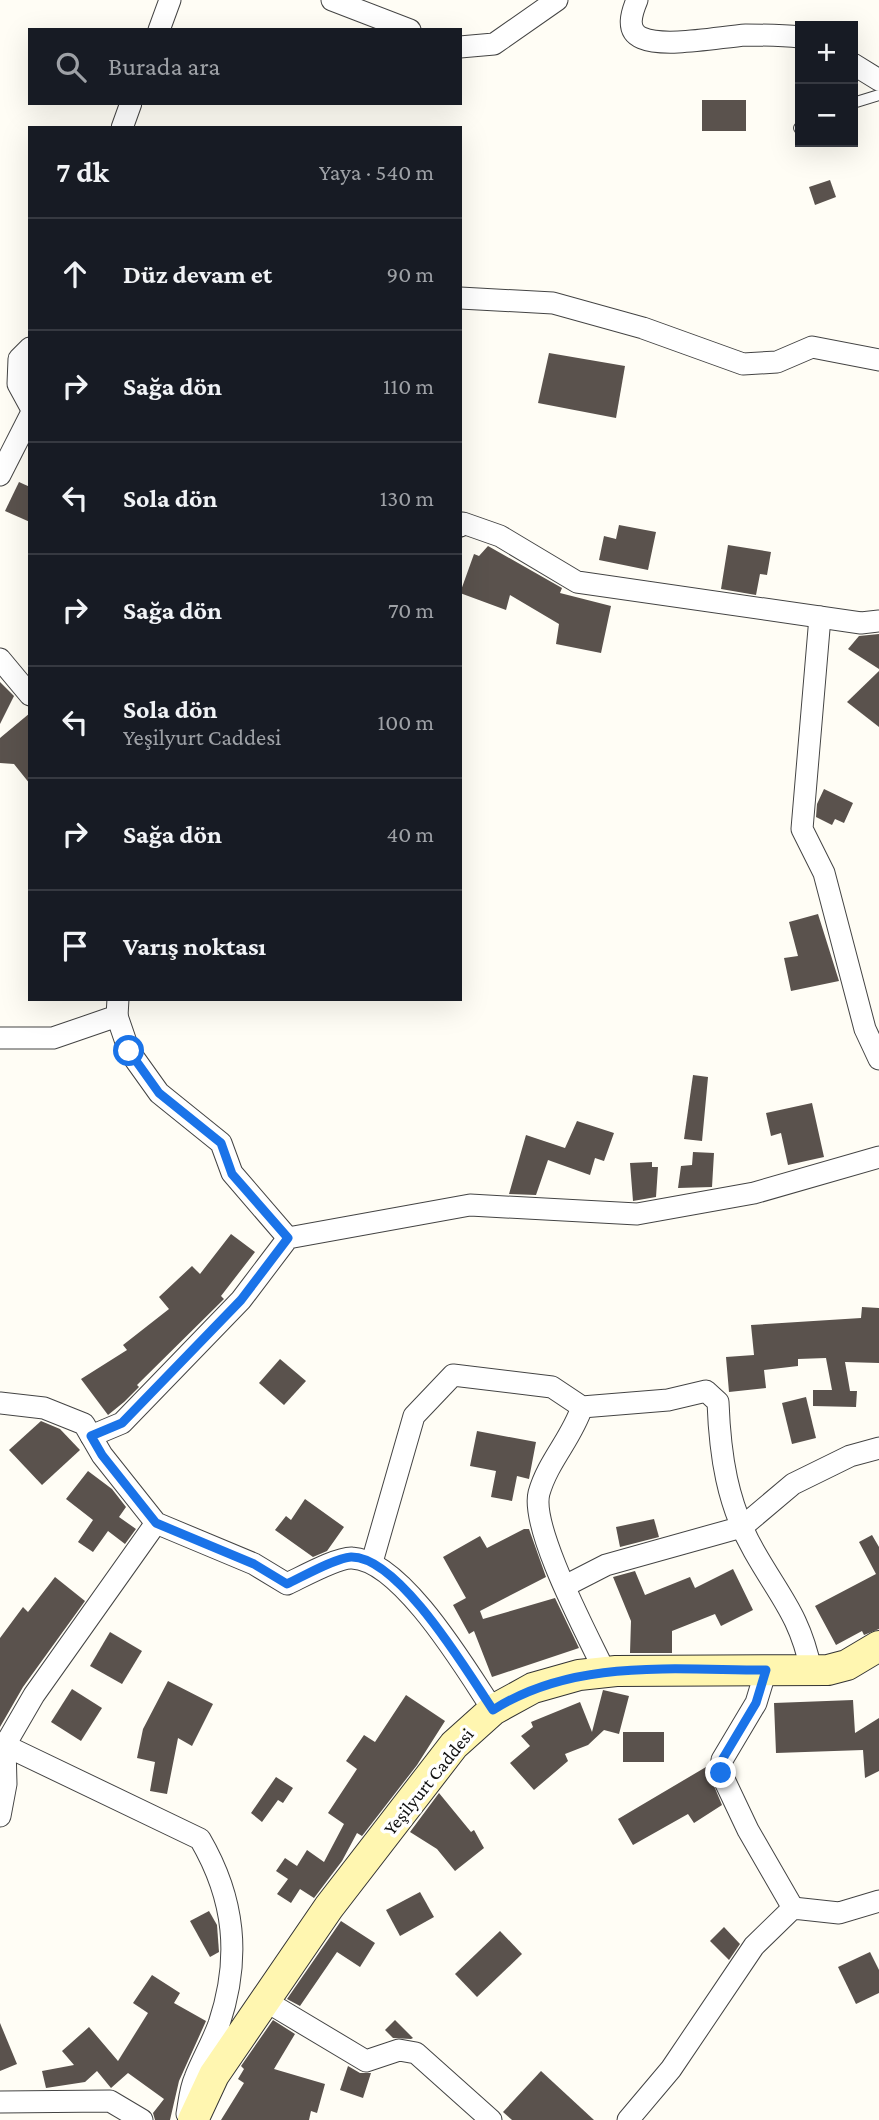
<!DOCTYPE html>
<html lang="tr">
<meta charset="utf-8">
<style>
body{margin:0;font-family:"Crimson Pro",serif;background:#242831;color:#f1f3f6}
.controls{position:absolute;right:21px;top:21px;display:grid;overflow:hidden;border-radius:0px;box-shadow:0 7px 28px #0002}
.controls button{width:63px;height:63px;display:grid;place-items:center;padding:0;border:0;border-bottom:2px solid #363941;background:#171b24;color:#f1f3f6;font:35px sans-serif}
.stop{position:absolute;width:21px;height:21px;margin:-16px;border:5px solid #1a73e8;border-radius:50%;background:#fff}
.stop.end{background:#1a73e8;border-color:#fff;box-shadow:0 2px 7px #0008}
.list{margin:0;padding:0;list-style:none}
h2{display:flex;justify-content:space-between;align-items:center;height:91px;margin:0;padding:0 28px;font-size:30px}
h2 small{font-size:23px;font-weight:400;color:#9ea1a6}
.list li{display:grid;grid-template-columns:46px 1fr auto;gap:21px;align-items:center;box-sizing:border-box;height:112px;padding:0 28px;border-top:2px solid #363941}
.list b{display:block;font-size:26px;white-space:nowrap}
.list p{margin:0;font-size:23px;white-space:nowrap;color:#9ea1a6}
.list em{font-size:23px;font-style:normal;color:#9ea1a6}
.icon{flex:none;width:38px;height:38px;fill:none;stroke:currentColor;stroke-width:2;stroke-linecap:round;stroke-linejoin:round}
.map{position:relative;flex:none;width:879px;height:2120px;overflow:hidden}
.search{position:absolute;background:#171b24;box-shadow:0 7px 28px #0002;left:28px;top:28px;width:434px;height:77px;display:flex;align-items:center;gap:18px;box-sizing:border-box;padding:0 24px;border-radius:0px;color:#9ea1a6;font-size:26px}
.panel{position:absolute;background:#171b24;box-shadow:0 7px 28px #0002;left:28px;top:126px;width:434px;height:875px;border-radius:0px}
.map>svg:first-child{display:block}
.building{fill:#5a524d}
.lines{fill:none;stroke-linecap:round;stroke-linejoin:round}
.service-casing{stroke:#444;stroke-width:12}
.minor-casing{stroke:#444;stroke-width:23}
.secondary-casing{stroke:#333;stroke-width:32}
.service{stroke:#fff;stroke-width:10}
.minor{stroke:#fff;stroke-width:21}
.secondary{stroke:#fff6b0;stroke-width:30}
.route{stroke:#1a73e8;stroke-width:9}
.labels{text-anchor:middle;stroke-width:7;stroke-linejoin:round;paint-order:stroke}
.street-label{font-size:19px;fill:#111;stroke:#fff}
</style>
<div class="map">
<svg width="879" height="2120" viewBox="0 0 879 2120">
<rect width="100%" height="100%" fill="#fffdf5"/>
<g class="building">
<rect x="702" y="100" width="44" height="31"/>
<path d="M830,180L836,197L815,205L809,187Z"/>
<path d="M549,353L625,366L616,418L538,403Z"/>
<path d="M19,482L30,487V522L5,511Z"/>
<path d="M619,525L656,532L648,570L599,560L604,536L616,539Z"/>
<path d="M728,545L771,552L767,575L760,574L756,595L721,589Z"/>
<path d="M488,546L562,588L560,593L611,606L601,653L556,644L559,624L510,595L506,610L460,593L474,554L479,556Z"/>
<path d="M879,634V669L848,649L859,636Z"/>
<path d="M879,671V727L847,702Z"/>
<path d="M0,682L14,696L0,724Z"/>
<path d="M30,713V784L14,764L0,763V738Z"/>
<path d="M824,789L853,803L844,823L835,819L832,825L816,817L817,804Z"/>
<path d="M818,914L839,981L791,991L784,958L798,956L789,922Z"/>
<path d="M693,1075L708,1077L702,1141L684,1139Z"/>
<path d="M812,1103L824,1157L788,1165L781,1133L771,1136L766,1113Z"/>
<path d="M577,1121L614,1133L604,1161L595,1158L590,1175L548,1160L536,1195L509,1194L526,1135L565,1148Z"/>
<path d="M693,1152L714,1153L712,1187L678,1188L681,1166L692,1165Z"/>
<path d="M652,1162V1167H658L656,1197L633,1201L630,1163Z"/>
<path d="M231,1234L255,1252L221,1296L224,1299L137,1385L139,1387L124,1402L108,1415L81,1379L127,1350L123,1345L169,1309L159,1297L192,1266L200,1274Z"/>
<path d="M862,1307L879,1308V1363L845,1362L850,1391H857L856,1407L813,1406V1390H832L826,1358L798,1359V1366L764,1370L766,1388L729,1392L726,1357L754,1355L751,1325L861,1318Z"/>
<path d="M280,1359L306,1381L284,1405L259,1383Z"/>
<path d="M806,1397L816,1438L792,1444L782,1403Z"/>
<path d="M41,1421L60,1429L80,1450L42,1485L9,1450Z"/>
<path d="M477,1431L536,1442L529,1479L517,1476L512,1501L491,1497L496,1471L470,1466Z"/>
<path d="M88,1471L112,1489L126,1507L119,1517L136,1529L125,1544L108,1531L93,1552L78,1542L93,1520L66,1499Z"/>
<path d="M305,1499L344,1527L327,1551L313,1557L275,1530L286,1516L291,1520Z"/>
<path d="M654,1519L659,1537L620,1547L616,1527Z"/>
<path d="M524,1529H529L546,1577L480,1611L483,1619L555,1598L579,1648L492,1677L474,1631L469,1634L453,1605L466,1598L443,1557L480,1536L487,1548Z"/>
<path d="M872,1535L879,1547V1629L864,1635L862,1631L836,1645L815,1606L876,1574L859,1542Z"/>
<path d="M733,1569L753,1610L721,1626L715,1614L672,1631V1653H630L631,1621L613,1577L635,1571L645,1595L690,1577L695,1588Z"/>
<path d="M55,1577L85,1601L23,1687L0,1727V1638L23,1607L28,1612Z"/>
<path d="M110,1632L142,1651L122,1684L90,1666Z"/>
<path d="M168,1681L213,1704L192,1746L178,1738L167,1794L150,1791L155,1762L137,1758L143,1729Z"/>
<path d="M72,1689L102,1708L81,1741L51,1722Z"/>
<path d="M603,1690L629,1696L619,1734L604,1730L588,1745L565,1754L568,1761L534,1790L510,1763L530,1746L521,1736L533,1727L531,1722L580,1702L592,1732Z"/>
<path d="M406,1695L445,1721L417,1765L362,1836L357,1833L342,1861L314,1898L300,1889L291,1903L277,1894L288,1879L276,1871L285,1858L297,1866L307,1850L324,1862L344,1824L328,1813L357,1769L346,1761L364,1735L375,1742Z"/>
<path d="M853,1700L855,1733L879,1718V1771L865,1778L863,1750L776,1753L774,1703Z"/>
<rect x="623" y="1732" width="41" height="30"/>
<path d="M706,1767L722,1805L694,1823L688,1814L633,1845L618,1819Z"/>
<path d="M276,1777L293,1788L283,1803L278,1800L262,1822L251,1813Z"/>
<path d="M439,1793L471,1832L474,1830L484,1848L455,1871L437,1849L410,1832Z"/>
<path d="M420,1892L434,1917L400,1936L386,1910Z"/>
<path d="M209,1911L217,1925L219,1952L210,1957L190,1921Z"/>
<path d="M341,1921L375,1943L360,1967L337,1952L300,2006L287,1999Z"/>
<path d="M724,1927L740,1944L729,1960L710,1941Z"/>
<path d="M500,1931L522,1954L477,1997L455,1974Z"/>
<path d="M870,1952L879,1970V1993L856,2004L838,1967Z"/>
<path d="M152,1975L180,1993L174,2003L206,2021L179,2081L170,2120H155L153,2113L164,2099L128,2073L111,2088L97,2071L85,2082L46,2088L42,2071L74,2065L62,2051L89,2027L118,2061L148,2013L133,2003Z"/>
<path d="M273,2020L295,2034L274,2069L325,2084L317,2113L311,2111L309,2120H221L244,2083L238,2079L244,2069L241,2066Z"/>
<path d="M395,2020L413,2038L411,2039L393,2038L385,2030Z"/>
<path d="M0,2023L17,2064L0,2071Z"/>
<path d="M348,2066L360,2073H371L363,2098L340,2090Z"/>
<path d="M541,2071L594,2120H512L503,2112Z"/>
</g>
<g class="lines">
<defs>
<g id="service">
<path d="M853,103L879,95"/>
<path d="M799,128H800"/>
</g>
<g id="minor">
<path d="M332,0L410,30"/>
<path d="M637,0C632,12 625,31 642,38C665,48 719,37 746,35C764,35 782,35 800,37"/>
<path d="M159,30L170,0"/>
<path d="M460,47L494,44L557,0"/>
<path d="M853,64L879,80"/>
<path d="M122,128L131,103"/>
<path d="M460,298L553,303L643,328L743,364L777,362L812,347L879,360"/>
<path d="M30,348L19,359L18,384L30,406"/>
<path d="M0,475L30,416"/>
<path d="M460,526L463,523L500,536L577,582L861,623L879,621"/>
<path d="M820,617L802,829L824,873L865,1029L879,1059"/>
<path d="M0,659L30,695"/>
<path d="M117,1016L129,1051L159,1093L221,1143L232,1173L288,1238"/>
<path d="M0,1038H53L117,1016L118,999"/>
<path d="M0,1403L44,1408L84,1424L102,1455L156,1523L254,1564L287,1584C302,1577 338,1557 352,1558C402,1560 467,1671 493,1710"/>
<path d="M582,1407C572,1438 548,1461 539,1493C530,1528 588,1636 605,1672"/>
<path d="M91,1436L122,1423L241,1300L288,1238L470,1205L637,1214L754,1193L879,1157"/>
<path d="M372,1562L414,1416L453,1375L552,1387L582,1407L668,1400L706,1391L718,1402C720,1455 727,1504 754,1551C780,1597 800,1616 811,1670"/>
<path d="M565,1586L606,1565L742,1527L793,1484L850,1456L879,1448"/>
<path d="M766,1670L756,1703L722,1760L721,1773L748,1830L793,1908"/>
<path d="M0,1743L200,1839C235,1899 241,1958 219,2024C212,2043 202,2060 195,2078C190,2089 189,2103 187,2114"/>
<path d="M0,1816L6,1784L5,1745L34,1695L156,1523"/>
<path d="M264,2000L366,2061L399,2050L416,2053L491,2120"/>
<path d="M0,2102L110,2101L142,2120"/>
<path d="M628,2120L671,2069L754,1946L793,1908L839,1913L879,1901"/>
</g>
<path id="secondary" d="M193,2120L214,2075L329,1907L454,1745L493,1710L533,1688L579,1675L616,1671L828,1670L847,1665L879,1646"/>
</defs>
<use href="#service" class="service-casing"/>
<use href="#minor" class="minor-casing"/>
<use href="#secondary" class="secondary-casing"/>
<use href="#service" class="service"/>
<use href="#minor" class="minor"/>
<use href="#secondary" class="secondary"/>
</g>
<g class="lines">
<path class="route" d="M129,1051L159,1093L221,1143L232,1174L288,1238L241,1300L122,1423L91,1436L102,1455L156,1523L254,1564L287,1584C302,1577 335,1558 351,1557C399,1556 468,1673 493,1710C574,1658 674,1670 766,1670L756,1703L722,1760L721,1773"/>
</g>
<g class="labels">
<g class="street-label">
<text transform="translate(428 1781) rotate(-51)" y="7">Yeşilyurt Caddesi</text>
</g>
</g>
</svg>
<div class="controls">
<button>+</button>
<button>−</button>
</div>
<div class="stop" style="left:129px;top:1051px"></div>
<div class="stop end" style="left:721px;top:1773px"></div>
<div class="search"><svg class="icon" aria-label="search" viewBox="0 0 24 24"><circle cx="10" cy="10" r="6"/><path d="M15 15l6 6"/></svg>Burada ara</div>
<section class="panel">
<h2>7 dk<small>Yaya · 540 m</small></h2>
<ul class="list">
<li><svg class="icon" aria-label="ahead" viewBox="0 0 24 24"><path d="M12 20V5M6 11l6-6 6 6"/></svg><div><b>Düz devam et</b></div><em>90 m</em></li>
<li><svg class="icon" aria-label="right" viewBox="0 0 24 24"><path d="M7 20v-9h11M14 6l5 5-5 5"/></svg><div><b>Sağa dön</b></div><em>110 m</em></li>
<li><svg class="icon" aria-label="left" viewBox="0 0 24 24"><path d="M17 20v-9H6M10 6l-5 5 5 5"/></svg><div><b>Sola dön</b></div><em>130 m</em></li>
<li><svg class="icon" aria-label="right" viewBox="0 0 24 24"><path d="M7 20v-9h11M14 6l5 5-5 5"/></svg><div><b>Sağa dön</b></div><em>70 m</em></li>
<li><svg class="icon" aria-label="left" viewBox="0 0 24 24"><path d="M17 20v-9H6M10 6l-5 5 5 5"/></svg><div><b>Sola dön</b><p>Yeşilyurt Caddesi</p></div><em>100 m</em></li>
<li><svg class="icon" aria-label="right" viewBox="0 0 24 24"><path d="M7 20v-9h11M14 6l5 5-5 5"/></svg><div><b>Sağa dön</b></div><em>40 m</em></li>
<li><svg class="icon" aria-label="arrive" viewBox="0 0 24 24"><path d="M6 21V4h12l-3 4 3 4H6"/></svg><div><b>Varış noktası</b></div></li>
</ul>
</section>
</div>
